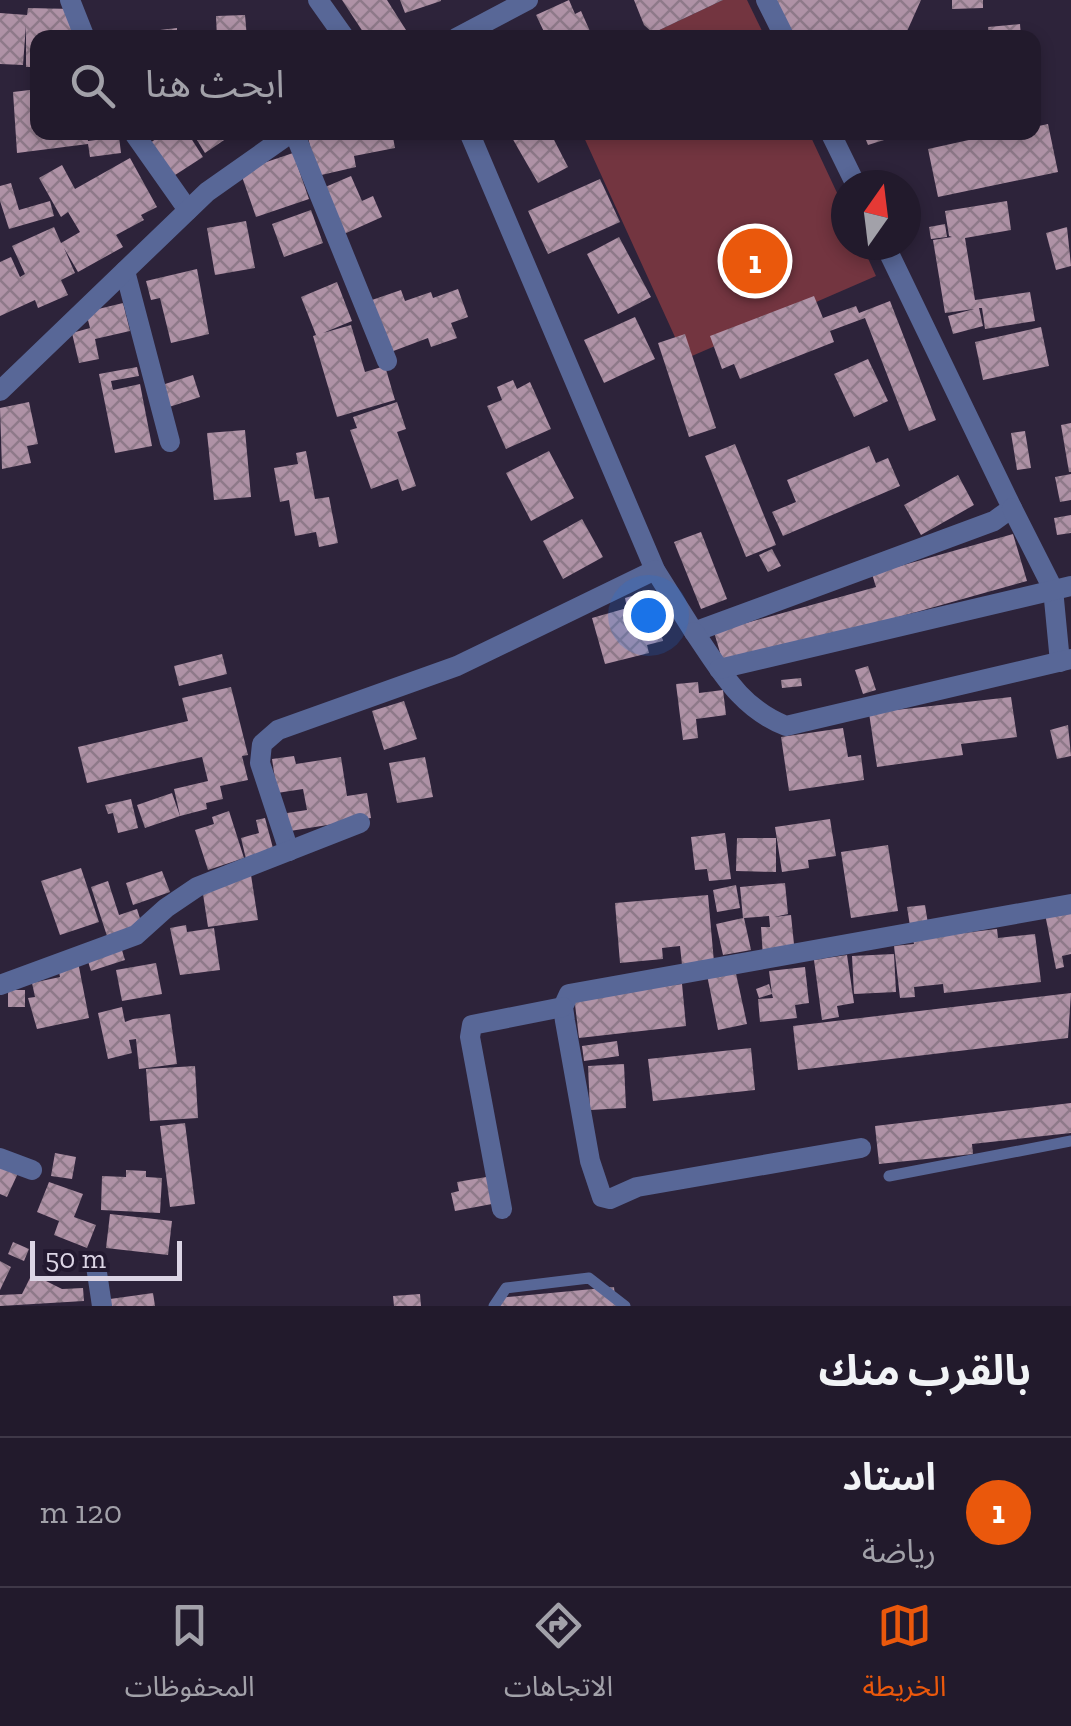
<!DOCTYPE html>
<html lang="ar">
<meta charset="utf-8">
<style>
body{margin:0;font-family:"Zilla Slab","Noto Sans Arabic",serif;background:#2e2738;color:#f1f3f6;direction:rtl}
.compass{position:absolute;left:831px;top:170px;width:90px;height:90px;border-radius:50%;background:#221a2c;box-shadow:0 5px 15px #0003;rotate:14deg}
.scale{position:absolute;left:30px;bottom:25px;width:152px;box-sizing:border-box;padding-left:10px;border:5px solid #dcd5e5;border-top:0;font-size:28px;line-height:35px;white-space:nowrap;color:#dcd5e5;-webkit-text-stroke:8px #231930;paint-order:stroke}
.you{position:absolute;left:648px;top:615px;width:35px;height:35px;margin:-25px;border:8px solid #fff;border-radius:50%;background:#1a73e8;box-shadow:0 0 0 15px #1a73e833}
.badge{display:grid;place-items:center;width:65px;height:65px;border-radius:50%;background:#ea580c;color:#fff;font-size:32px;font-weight:700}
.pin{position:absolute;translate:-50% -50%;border:5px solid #fff;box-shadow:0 2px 10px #0006}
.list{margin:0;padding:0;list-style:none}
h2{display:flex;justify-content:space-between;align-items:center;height:130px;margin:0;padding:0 40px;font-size:42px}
h2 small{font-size:32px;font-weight:400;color:#a2a1a9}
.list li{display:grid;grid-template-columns:65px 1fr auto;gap:30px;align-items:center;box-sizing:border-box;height:150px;padding:0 40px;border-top:2px solid #3f3848}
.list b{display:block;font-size:38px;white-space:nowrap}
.list p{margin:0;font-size:32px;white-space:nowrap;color:#a2a1a9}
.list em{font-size:32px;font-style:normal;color:#a2a1a9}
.icon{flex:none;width:55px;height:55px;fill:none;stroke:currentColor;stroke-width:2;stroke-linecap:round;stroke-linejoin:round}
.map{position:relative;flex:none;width:1071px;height:1306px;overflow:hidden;direction:ltr}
.search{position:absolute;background:#221a2c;box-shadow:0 5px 15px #0003;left:30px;right:30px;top:30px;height:110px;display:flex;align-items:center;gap:25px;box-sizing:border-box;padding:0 35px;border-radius:20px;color:#a2a1a9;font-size:38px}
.sheet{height:280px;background:#221a2c}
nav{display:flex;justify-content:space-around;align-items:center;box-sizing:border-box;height:140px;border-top:2px solid #3f3848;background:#221a2c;font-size:28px;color:#a2a1a9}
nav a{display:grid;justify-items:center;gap:5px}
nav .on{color:#ea580c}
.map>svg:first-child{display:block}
.pitch{fill:#733540}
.building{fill:url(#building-cross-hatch)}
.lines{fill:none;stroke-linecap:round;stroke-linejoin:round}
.service{stroke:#586797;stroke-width:11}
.minor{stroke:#586797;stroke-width:20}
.tertiary{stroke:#586797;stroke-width:20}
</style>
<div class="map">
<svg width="1071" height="1306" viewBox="0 0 1071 1306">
<defs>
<pattern id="building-cross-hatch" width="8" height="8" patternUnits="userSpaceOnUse" patternTransform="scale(2.5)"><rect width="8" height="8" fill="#af92a6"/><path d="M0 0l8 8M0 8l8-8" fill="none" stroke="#8e7989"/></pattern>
</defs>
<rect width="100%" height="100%" fill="#2d233a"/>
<g class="pitch">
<path d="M723,0H747L765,37L655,38L653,33Z"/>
<path d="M582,133H809L846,212V245H862L876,276L685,359Z"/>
</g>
<g class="building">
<path d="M342,0H387L406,30L394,38H367Z"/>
<path d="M400,0H441V1L405,13Z"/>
<path d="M569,0L575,14L581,11L593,38H547L536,15Z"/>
<path d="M634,0H723L653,33L644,25Z"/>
<path d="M774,0H921L904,38H795Z"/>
<path d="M952,0H983V8L952,9Z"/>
<path d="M28,8L72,9L71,38H38V67H26V25L23,65L0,64V13L27,15Z"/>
<path d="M245,15L247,38H217L216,16Z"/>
<path d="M1020,24L1021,38H989L988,27Z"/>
<path d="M177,28V38H144L143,32Z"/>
<path d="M38,89V132H87L88,141L119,137L121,153L90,157L88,144L17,153L13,92Z"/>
<path d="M1048,124L1058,172L938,197L928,149L1005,132H1034V127Z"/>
<path d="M166,132H187L203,157L172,177L150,143Z"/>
<path d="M192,132H236L205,153Z"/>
<path d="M392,132L395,148L354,156L356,167L317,176L307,133Z"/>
<path d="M517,132H550L568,167L538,183L511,136Z"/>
<path d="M870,132H881L884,140L868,145L864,135Z"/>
<path d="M293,153L309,199L256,217L240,171Z"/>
<path d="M130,158L157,207L141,215L144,220L116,235L123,247L78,272L64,248L75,273L61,280L68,295L38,308L35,300L0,316V262L11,257L20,277L25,274L12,246L54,227L61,243L80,232L68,212L61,217L39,178L62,165L75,189Z"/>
<path d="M351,176L362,201L373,196L382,217L344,234L323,188Z"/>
<path d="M600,179L620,222L548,254L528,211Z"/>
<path d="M11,183L19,210L50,201L54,216L9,229L0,201V186Z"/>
<path d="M1007,201L1011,230L965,238L975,300L1030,292L1035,321L985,329L982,308H979L983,326L953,334L948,316L974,309L945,313L933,240L952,237L949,236L945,211Z"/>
<path d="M311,210L323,243L284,257L272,224Z"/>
<path d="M246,221L255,268L215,275L207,228Z"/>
<path d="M945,224L947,237L931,239L929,227Z"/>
<path d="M1067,227L1071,266L1056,270L1046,233Z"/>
<path d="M619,237L651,297L618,314L587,254Z"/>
<path d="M197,269L209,334L171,343L160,298L151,300L146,281Z"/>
<path d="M337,282L352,321L323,333L351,325L365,372L385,366L395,400L337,417L313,336L316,335L301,297Z"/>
<path d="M458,289L468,317L451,323L457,338L431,347L428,338L388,353L369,301L401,290L405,301L431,292L433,298Z"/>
<path d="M814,296L823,318L856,306L859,313L890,301L936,420L909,431L865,318L830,331L834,342L740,379L734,364L722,369L710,336Z"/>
<path d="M123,303L130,331L95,339L99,359L79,363L72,333L90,328L86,312Z"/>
<path d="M635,317L655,359L604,383L584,340Z"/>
<path d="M1041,327L1049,366L983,380L975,342Z"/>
<path d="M685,334L716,428L689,437L658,343Z"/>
<path d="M868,359L888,401L854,417L834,374Z"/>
<path d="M137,367L139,376L111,381L113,390L140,384L152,446L115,453L99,374Z"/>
<path d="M193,375L200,397L169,407L162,385Z"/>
<path d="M513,380L517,389L530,382L551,429L506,449L487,406L502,400L497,387Z"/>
<path d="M29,402L38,444L27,446L31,463L2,469L0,408Z"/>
<path d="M397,402L406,429L397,432L416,486L402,491L398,479L371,489L350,430L357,428L353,417Z"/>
<path d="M1071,423V472H1069L1061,425Z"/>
<path d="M245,430L251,497L214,500L207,433Z"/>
<path d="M1025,431L1031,468L1017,470L1011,433Z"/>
<path d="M735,444L776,545L746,557L705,456Z"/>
<path d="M869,446L876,463L888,458L900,486L783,536L772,512L796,502L787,480Z"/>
<path d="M306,451L315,499L329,497L338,543L319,547L316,532L295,536L289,500L280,502L274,468L298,464L296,453Z"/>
<path d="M549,451L574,498L531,521L506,473Z"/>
<path d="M1071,474V500L1060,502L1055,477Z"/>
<path d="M958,475L974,505L921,535L904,505Z"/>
<path d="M1071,515V533L1057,535L1054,518Z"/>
<path d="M582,519L603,557L563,579L543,541Z"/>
<path d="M701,532L727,599L701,609L674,542Z"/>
<path d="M1013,534L1027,581L724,666L714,632L876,587L872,574Z"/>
<path d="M772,549L781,566L768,572L759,555Z"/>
<path d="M649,591L663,641L647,645L649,653L605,664L592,618L627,608L625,598Z"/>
<path d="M222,654L227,674L179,686L174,666Z"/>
<path d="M868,666L876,690L863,694L855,670Z"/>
<path d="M801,678L802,686L782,688L781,680Z"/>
<path d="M698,682L699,693L723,690L726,715L696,719L698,738L683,740L676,684Z"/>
<path d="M231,687L248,755L242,756L248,780L220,786L223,799L206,803L207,809L180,816L174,789L208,781L202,757L87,783L78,747L188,721L182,698Z"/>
<path d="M1011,697L1017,737L961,744L963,755L877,767L869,713Z"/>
<path d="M404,701L417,739L384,750L372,711Z"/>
<path d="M1068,725L1071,756L1057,759L1050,730Z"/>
<path d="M843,728L848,757L861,755L864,780L789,791L781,737Z"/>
<path d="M294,756L296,764L341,757L347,796L367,793L371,818L290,831L287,813L307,810L303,789L277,793L272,759Z"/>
<path d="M425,757L433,797L397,803L389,763Z"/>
<path d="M172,793L180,816L145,828L137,805Z"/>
<path d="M131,799L138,828L118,833L113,813L108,814L105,805Z"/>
<path d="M229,811L244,858L208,870L195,830L214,824L212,817Z"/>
<path d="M265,818L274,852L246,859L241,838L259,833L256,820Z"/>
<path d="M830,819L836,856L808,860L809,868L782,872L775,827Z"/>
<path d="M725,833L731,879L709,881L707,869L695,870L691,837Z"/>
<path d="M737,838H776V872L736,871Z"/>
<path d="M888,845L898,911L851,918L841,852Z"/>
<path d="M81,868L99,922L60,935L41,881Z"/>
<path d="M162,871L170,892L133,905L126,883Z"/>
<path d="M251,875L258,920L208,927L201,881Z"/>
<path d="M108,881L119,915L137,909L142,925L107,936L91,887Z"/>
<path d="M785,883L788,914L774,917L791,915L795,954L763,957L761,927H770L769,916L744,918L751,950L723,955L716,924L743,918L740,887Z"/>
<path d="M736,885L740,908L717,912L713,890Z"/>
<path d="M708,895L714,962L682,965L680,946L662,948L663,959L620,963L615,903Z"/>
<path d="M925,905L928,924L910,926L907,907Z"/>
<path d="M1071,909V954L1062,956L1064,967L1056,969L1045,914Z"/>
<path d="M186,925L187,932L214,928L220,970L180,975L170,928Z"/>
<path d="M997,929L998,938L1035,934L1041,982L944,993L943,984L914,987L915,997L900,998L894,946L914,944L913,939Z"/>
<path d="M121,947L125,960L91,971L87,958Z"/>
<path d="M894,954L896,992L854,994L852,956Z"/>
<path d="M847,955L854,1003L837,1006L839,1017L822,1020L814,960Z"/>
<path d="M78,962L89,1018L37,1029L28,998L35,997L32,983L60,977L58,966Z"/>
<path d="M156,963L162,994L122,1001L116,970Z"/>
<path d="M805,967L809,1003L795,1005L797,1018L760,1022L758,999L773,998L772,994L759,998L756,989L769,984L772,994L769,971Z"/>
<path d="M735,969L747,1024L718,1030L707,975Z"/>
<path d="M682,984L686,1026L579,1038L574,996Z"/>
<rect x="8" y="990" width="17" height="17"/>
<path d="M1071,993L1068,1038L798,1070L793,1026Z"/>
<path d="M122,1007L125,1022L133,1019L170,1014L177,1064L139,1069L136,1039L129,1040L132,1053L108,1059L98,1013Z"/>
<path d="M617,1041L619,1056L584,1061L582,1046Z"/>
<path d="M751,1048L755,1090L653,1101L648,1059Z"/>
<path d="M624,1064L626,1108L590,1110L588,1066Z"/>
<path d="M195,1066L198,1118L150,1121L146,1069Z"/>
<path d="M1071,1103V1133L972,1144L973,1154L879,1164L875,1126Z"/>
<path d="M185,1123L195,1204L170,1207L160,1126Z"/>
<path d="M55,1153L76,1157L72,1179L51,1176Z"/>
<path d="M0,1162L19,1171L7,1197L0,1194Z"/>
<path d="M126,1170L146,1171V1177L162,1178L160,1213L101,1210L102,1176L126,1177Z"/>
<path d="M492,1176L497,1203L455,1211L451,1193L459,1191L457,1182Z"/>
<path d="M49,1182L83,1194L74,1217L96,1225L87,1248L54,1235L59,1221L37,1212Z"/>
<path d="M110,1214L172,1221L168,1255L106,1248Z"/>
<path d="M13,1242L29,1249L24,1261L8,1254Z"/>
<path d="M0,1261L11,1267L0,1290Z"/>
<path d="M32,1274L62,1289L83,1288L84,1301L0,1306V1295L22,1294Z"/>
<path d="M614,1287L616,1306H498L497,1298Z"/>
<path d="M153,1293L155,1306H111L110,1299Z"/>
<path d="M420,1294L421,1306H394L393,1296Z"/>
</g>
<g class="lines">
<g class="service">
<path d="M889,1176L1071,1141"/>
<path d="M494,1306L506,1288L589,1278L625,1306"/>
</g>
<g class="minor">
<path d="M70,0L85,38"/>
<path d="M318,0L345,38"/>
<path d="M766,0L785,38"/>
<path d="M133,132L188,210"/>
<path d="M294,132L387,361"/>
<path d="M469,132L655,570L694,632L994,521L1012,508L885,245"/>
<path d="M830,132L856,185"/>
<path d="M125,271L170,442"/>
<path d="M1012,508L1053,589L1060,662"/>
<path d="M694,632C721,671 740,708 786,726L1071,659"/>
<path d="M719,669L1071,586"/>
<path d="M289,851L260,763L262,744L278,730L457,666L655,570"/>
<path d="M0,985L136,935L166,908L197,887L360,823"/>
<path d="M861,1148L637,1187L610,1199L602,1197L590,1161L565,1021L563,1007L569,994L1071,904"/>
<path d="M0,1158L32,1170"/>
<path d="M502,1209L470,1037L472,1025L563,1007"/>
<path d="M96,1266L102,1306"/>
</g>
<g class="tertiary">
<path d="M456,38L528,0"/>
<path d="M0,391L207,192L292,132"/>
</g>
</g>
</svg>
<svg class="compass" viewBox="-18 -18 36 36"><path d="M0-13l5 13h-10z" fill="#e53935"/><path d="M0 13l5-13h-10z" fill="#a2a1a9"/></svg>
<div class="scale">50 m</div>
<div class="you"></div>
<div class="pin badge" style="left:755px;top:261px">1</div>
<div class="search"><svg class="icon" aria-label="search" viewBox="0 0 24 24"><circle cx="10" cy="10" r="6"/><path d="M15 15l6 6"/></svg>ابحث هنا</div>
</div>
<section class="sheet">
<h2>بالقرب منك<small></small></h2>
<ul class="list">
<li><span class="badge">1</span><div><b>استاد</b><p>رياضة</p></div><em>120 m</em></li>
</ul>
</section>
<nav>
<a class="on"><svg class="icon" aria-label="map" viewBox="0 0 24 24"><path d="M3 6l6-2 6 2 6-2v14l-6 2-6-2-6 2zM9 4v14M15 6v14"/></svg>الخريطة</a>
<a><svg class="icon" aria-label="directions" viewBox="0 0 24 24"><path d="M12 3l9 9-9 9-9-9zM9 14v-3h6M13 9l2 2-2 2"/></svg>الاتجاهات</a>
<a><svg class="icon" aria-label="saved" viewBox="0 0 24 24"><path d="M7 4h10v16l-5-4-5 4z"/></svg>المحفوظات</a>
</nav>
